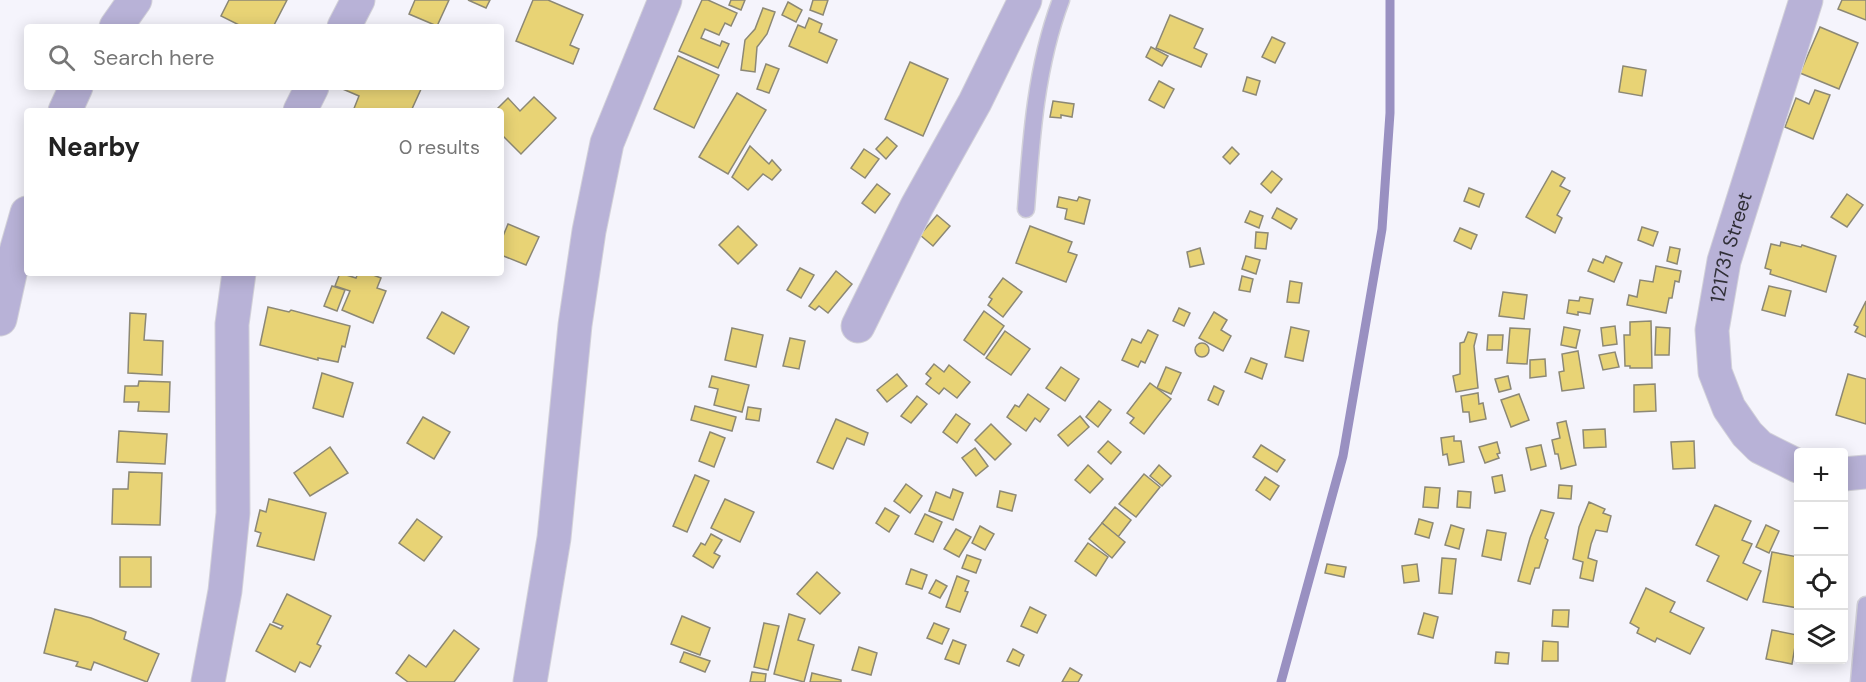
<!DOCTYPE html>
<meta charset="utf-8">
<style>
body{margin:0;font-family:"DM Sans",sans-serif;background:#f6f6f6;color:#222}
.controls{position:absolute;right:18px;bottom:18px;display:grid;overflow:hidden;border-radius:6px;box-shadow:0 3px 15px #0003}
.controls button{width:54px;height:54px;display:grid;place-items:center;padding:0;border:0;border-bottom:2px solid #e0e0e0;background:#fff;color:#222;font:30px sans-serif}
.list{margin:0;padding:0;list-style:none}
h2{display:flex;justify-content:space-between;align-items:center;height:78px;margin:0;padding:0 24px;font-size:26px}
h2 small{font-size:20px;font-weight:400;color:#767676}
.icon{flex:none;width:33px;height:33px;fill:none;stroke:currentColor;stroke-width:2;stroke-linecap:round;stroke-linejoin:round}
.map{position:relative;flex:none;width:1866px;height:682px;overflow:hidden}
.search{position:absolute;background:#fff;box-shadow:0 3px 15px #0003;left:24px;top:24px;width:480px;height:66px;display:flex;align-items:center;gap:15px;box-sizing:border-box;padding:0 21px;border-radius:6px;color:#767676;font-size:22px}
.panel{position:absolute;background:#fff;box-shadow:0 3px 15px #0003;left:24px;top:108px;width:480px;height:168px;border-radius:6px}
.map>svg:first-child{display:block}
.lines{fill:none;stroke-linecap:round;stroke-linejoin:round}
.stream{stroke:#9990c1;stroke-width:9}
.building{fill:#e8d375;stroke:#8c8875;stroke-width:1.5}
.lane-casing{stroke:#d2d1d9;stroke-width:19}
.street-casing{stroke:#d2d1d9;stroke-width:35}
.lane{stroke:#b8b2d7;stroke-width:16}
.street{stroke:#b8b2d7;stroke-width:33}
.labels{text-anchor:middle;stroke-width:5;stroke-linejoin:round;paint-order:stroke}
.street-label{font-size:20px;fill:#302f37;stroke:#f5f4fc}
</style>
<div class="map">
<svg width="1866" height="682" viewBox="0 0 1866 682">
<rect width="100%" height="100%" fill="#f5f4fc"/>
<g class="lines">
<path class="stream" d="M1281,682L1343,456L1382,229L1390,113V0"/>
</g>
<g class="building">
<path d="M229,0H287L273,27H243L221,16Z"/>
<path d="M415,0H449L437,26L409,14Z"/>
<path d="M468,0H490L486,8Z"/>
<path d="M533,0H548L583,15L570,45L579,49L573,64L516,41Z"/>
<path d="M702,0H708L737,13L731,26L725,23L719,35L705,29L701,38L720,46L722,41L729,44L718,68L679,51Z"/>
<path d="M731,0H745L741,10L729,5Z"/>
<path d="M813,0H828L823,15L810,10Z"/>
<path d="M1842,0H1866V20L1838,9Z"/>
<path d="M788,2L802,10L796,22L782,15Z"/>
<path d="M763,8L775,12L767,34L757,47L755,72L741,70L745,40L755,29Z"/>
<path d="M1170,15L1203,29L1194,48L1207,54L1201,67L1156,48Z"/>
<path d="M809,18L822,24L819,32L837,40L827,63L789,46L798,25L805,28Z"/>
<path d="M1820,27L1858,43L1839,89L1800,73Z"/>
<path d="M1272,37L1285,43L1275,63L1262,57Z"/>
<path d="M1151,47L1168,56L1162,66L1146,57Z"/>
<path d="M678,56L719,75L694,128L654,109Z"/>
<path d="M910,62L948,79L923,136L885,119Z"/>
<path d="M766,64L779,69L769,93L757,89Z"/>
<path d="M1623,66L1646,70L1642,96L1619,92Z"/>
<path d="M1247,77L1260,81L1256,95L1243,91Z"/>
<path d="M1159,81L1174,89L1164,108L1149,100Z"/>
<path d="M338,87H422L411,111H353L359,96Z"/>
<path d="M1815,90L1830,95L1813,139L1785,127L1796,98L1809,104Z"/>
<path d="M737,93L766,110L728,174L699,157Z"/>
<path d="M534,97L556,118L521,154L501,134V111H495L508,98L520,111Z"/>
<path d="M1053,101L1074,104L1072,117L1061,115V118L1050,117Z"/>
<path d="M887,137L897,146L886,159L876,149Z"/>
<path d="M750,146L769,164L772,160L781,170L772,180L763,174L748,190L732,177Z"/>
<path d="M1232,147L1239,154L1230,164L1223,157Z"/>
<path d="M864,149L879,159L865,178L851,168Z"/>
<path d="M1272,171L1282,179L1271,193L1261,184Z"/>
<path d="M1552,171L1565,178L1560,186L1570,191L1557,215L1562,218L1555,233L1526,217Z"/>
<path d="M877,184L890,194L875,213L862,203Z"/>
<path d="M1469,188L1484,194L1479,207L1464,201Z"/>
<path d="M1847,194L1863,205L1847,227L1831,217Z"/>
<path d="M1059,197L1077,201L1079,197L1090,200L1084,224L1065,219L1067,209L1057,207Z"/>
<path d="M1277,208L1297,219L1291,229L1272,218Z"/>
<path d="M1250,211L1263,216L1259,228L1245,222Z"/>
<path d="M937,215L950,226L933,246L920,235Z"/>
<path d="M508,224L539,237L526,265L501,255V241Z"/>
<path d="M738,226L757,245L738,264L719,245Z"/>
<path d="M1030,226L1072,242L1068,252L1077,255L1066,282L1016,263Z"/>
<path d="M1642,227L1658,232L1653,246L1638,240Z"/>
<path d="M1460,228L1477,235L1471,249L1454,241Z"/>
<path d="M1256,232L1268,233L1266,249L1255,248Z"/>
<path d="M1781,242L1801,247L1802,245L1836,256L1826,292L1770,274L1771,270L1765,268L1771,244L1780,246Z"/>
<path d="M1670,247L1680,249L1677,264L1667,261Z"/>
<path d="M1200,248L1204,264L1190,267L1187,252Z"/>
<path d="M1246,256L1260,260L1256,274L1242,269Z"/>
<path d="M1606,256L1622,263L1614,282L1588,271L1593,259L1603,263Z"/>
<path d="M1656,266L1681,271L1679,282L1675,281L1672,298H1669L1666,313L1627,305L1629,295L1637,297L1640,280L1653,282Z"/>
<path d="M800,268L814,275L801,298L787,290Z"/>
<path d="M836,271L852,284L828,313L819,306L815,310L809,306Z"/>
<path d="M340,273L356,278L358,273H368L381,278L377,288L386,291L373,323L342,310L350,291L335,286Z"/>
<path d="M1242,276L1253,279L1250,292L1239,290Z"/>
<path d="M1003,278L1022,292L1003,317L988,305L992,299L989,297Z"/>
<path d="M1290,281L1302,283L1299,303L1287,302Z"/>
<path d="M332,286L345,290L337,311L324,306Z"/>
<path d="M1769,286L1791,291L1785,316L1762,310Z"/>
<path d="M1503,292L1527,295L1524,319L1499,316Z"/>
<path d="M1580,297L1593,299L1590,314L1578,312V315L1567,313L1569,300L1579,301Z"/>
<path d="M1866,301V337L1855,332L1858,327L1854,325Z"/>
<path d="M268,307L289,312L291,310L350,326L345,347L342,346L338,362L318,358V360L260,345Z"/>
<path d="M1179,308L1190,313L1184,326L1173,321Z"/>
<path d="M984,311L1004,326L984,355L964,340Z"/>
<path d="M442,312L469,327L454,354L427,338Z"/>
<path d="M1214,312L1227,320L1221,330L1231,336L1223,351L1199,338Z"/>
<path d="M130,313L146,314L144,340L163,341L162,375L128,373Z"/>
<path d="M1651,321L1652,368H1630V366H1625L1624,335H1630V322Z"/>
<path d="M1615,326L1617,344L1603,346L1601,328Z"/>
<path d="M1291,327L1309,331L1303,361L1285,357Z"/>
<path d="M1564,327L1580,330L1576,348L1561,345Z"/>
<path d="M1656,327L1670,328L1669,355H1655Z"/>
<path d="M732,328L763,335L756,367L725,360Z"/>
<path d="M1510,328L1530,329L1527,364L1507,363Z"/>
<path d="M1148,330L1158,335L1145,363L1141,361L1138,367L1122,360L1132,339L1141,343Z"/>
<path d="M1005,331L1030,349L1011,375L986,358Z"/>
<path d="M1468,332L1477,334L1474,346L1478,388L1456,392L1453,376L1460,374V343L1464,342Z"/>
<path d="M1488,335H1503L1502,350H1487Z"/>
<path d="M790,338L805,341L799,369L783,366Z"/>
<circle cx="1202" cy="350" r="7"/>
<path d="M1578,351L1584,388L1562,391L1559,372L1564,371L1562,354Z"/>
<path d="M1615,352L1619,367L1603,370L1599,355Z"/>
<path d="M1251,358L1267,364L1262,379L1245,372Z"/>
<path d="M1545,359L1546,376L1530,378V360Z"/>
<path d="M934,364L944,372L949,365L970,382L957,398L944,388L939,394L926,384L931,378L926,374Z"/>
<path d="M1061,367L1079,379L1065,401L1046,388Z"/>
<path d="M1166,367L1181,373L1171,394L1157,388Z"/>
<path d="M322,373L353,383L343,417L313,408Z"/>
<path d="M897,374L907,386L887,402L877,390Z"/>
<path d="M1848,374L1866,379V424L1836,415Z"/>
<path d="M712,376L749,385L742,412L714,405L718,389L709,387Z"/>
<path d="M1508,376L1511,389L1499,392L1495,379Z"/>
<path d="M139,381L170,382L169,412L138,411L139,402H124L125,386H138Z"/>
<path d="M1150,383L1171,399L1144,434L1130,423L1134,418L1127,413Z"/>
<path d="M1655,384L1656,411L1634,412V385Z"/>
<path d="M1214,386L1224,391L1218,405L1208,400Z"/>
<path d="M1478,393L1479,404L1483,403L1486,419L1470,422L1469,412H1463L1461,396Z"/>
<path d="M1028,394L1049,409L1040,422L1035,418L1026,431L1007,417L1015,405L1019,407Z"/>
<path d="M1519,394L1529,420L1511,427L1501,400Z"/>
<path d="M917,396L927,404L911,423L901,416Z"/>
<path d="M1099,401L1111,410L1098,427L1086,417Z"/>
<path d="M695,406L736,417L732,431L691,420Z"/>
<path d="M748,407L761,409L759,421L746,419Z"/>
<path d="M956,414L970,424L957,443L943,432Z"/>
<path d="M1080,416L1089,427L1068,446L1058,435Z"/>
<path d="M423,417L450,432L434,459L407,443Z"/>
<path d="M836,419L868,433L864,445L847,438L833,469L817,462Z"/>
<path d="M1566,421L1576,465L1561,469L1558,454H1555L1552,440L1560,438L1557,423Z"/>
<path d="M991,424L1011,444L995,460L975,440Z"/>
<path d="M1605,429L1606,447L1584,448L1583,430Z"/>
<path d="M119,431L167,434L165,464L117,462Z"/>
<path d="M710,432L725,438L714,467L699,461Z"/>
<path d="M1454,436V441H1461L1464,462L1449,465L1447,454L1443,455L1441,438Z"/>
<path d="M1108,441L1121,452L1111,464L1098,452Z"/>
<path d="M1694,441L1695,468L1673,469L1671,442Z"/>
<path d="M1497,442L1500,453L1497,454L1499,458L1485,463L1479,447Z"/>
<path d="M1261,445L1285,460L1277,472L1253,457Z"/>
<path d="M1541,445L1546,466L1531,470L1526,448Z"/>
<path d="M330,447L348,473L310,496L294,473Z"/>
<path d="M975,448L988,466L976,476L962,458Z"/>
<path d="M1088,465L1103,479L1090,493L1075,480Z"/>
<path d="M1159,465L1171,476L1162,486L1150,476Z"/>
<path d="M129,472L162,473L160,525L112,524L113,489H128Z"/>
<path d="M1144,474L1160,487L1136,517L1119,504Z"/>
<path d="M695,475L709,481L687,532L673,526Z"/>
<path d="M1502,475L1505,491L1495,493L1492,477Z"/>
<path d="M1265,477L1279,486L1270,500L1256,490Z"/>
<path d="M906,484L922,496L910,513L894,501Z"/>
<path d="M1559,485L1572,486L1571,499L1558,498Z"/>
<path d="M1425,487L1440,488L1438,508L1423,507Z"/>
<path d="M953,489L963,493L953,520L929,511L936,492L950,498Z"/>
<path d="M1000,491L1016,495L1012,511L997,507Z"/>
<path d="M1458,491L1471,492L1470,508L1457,507Z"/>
<path d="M269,499L326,513L314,560L257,546L261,533L255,531L260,510L266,512Z"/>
<path d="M725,499L754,512L740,542L711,528Z"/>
<path d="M1589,502L1605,509L1603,513L1611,516L1607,532L1596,530L1591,544L1588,558L1597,561L1593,581L1580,578L1583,562L1573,559L1579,527Z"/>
<path d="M1715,505L1751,521L1742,540L1752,544L1743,563L1761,571L1747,600L1707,581L1719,556L1696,545Z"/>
<path d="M1115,507L1131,520L1118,537L1102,523Z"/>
<path d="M885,508L899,516L889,532L876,523Z"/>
<path d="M1541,510L1554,513L1545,538L1548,540L1539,568H1535L1530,584L1518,581L1530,538Z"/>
<path d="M925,514L942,522L933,542L915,534Z"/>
<path d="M417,519L442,537L424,561L399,543Z"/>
<path d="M1419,519L1433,523L1429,538L1415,534Z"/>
<path d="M1102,523L1125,542L1112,558L1089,539Z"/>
<path d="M1451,525L1464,529L1459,549L1445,545Z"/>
<path d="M1766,525L1779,531L1769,553L1756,547Z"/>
<path d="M980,526L994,534L985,550L972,543Z"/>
<path d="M956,529L971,537L959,557L944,549Z"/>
<path d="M1487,530L1506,533L1501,560L1482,556Z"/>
<path d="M711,534L722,540L714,553L720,556L713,568L693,556L701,543L705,545Z"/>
<path d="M1088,543L1108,557L1096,576L1075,561Z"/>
<path d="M1772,552L1798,557V608L1763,602Z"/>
<path d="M967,555L981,560L976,573L962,568Z"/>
<rect x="120" y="557" width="31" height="30"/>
<path d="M1442,558L1456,559L1452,594L1439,593Z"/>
<path d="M1327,564L1346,567L1344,577L1325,573Z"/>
<path d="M1417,564L1419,581L1404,583L1402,566Z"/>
<path d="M911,569L927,575L922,589L906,584Z"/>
<path d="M817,572L840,593L820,614L797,594Z"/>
<path d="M957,576L969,581L965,591L968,592L960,612L946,607Z"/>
<path d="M936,580L947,586L940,598L929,593Z"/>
<path d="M1646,588L1675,602L1670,612L1704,628L1690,654L1657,638L1655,642L1637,633L1639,628L1630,623Z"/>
<path d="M287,594L331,616L317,644L321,646L310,667L300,662L295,672L256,651L270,624L281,629L283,626L273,622Z"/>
<path d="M1030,607L1046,615L1037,633L1021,626Z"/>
<path d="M55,609L91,618L126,632L124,639L159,654L147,682L94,662L91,670L76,666L78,662L44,653Z"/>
<path d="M1553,610H1569L1568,627L1552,626Z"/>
<path d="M1424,613L1438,617L1433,638L1418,634Z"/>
<path d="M789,614L805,619L798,640L814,645L804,682L774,674Z"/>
<path d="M682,616L710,628L700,655L671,644Z"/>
<path d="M764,623L779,626L768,670L754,667Z"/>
<path d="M934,623L949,629L942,644L927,638Z"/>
<path d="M454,630L479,649L454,682H408L396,673L409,655L426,667Z"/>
<path d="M1772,630L1797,635L1792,664L1766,659Z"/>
<path d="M953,640L966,645L959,664L945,659Z"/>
<path d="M1543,641L1558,642V661H1542Z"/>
<path d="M859,647L877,653L871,675L852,670Z"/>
<path d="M1013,649L1024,655L1019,666L1007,661Z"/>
<path d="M684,652L710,661L705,672L680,662Z"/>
<path d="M1496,652L1509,653L1508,664L1495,663Z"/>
<path d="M1070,668L1082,675L1078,682H1062Z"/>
<path d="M752,672L766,674L765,682H750Z"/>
<path d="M812,673L841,680V682H810Z"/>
</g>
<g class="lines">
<defs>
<g id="lane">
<path d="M1026,209C1031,139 1036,66 1061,0"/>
<path d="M1859,682L1866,605"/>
</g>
<g id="street">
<path d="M116,27L135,0"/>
<path d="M344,27L358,0"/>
<path d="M65,111L76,87"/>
<path d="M300,111L312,87"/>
<path d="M0,319L11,269L27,213"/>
<path d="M858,326L917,206L975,102L1025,0"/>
<path id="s1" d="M1798,466L1760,447L1747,434L1729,408L1715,372L1712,330L1724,261L1806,0"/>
<path d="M1844,474L1866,472"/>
<path d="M208,682L225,591L233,513L232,324L239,273"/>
<path d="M530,682L554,538L575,325L589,231L607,143L665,0"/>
</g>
</defs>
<use href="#lane" class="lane-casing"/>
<use href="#street" class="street-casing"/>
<use href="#lane" class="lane"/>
<use href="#street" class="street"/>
</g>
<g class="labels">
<g class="street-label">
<text dy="7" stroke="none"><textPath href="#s1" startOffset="258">121731 Street</textPath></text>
</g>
</g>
</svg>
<div class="controls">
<button>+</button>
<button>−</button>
<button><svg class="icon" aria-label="locate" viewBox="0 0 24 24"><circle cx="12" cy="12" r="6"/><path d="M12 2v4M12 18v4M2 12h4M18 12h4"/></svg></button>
<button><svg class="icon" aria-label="layers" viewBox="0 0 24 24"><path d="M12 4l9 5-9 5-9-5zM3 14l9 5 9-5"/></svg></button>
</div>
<div class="search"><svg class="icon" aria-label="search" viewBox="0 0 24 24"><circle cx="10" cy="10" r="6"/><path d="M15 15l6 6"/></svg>Search here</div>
<section class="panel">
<h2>Nearby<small>0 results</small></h2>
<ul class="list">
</ul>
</section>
</div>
